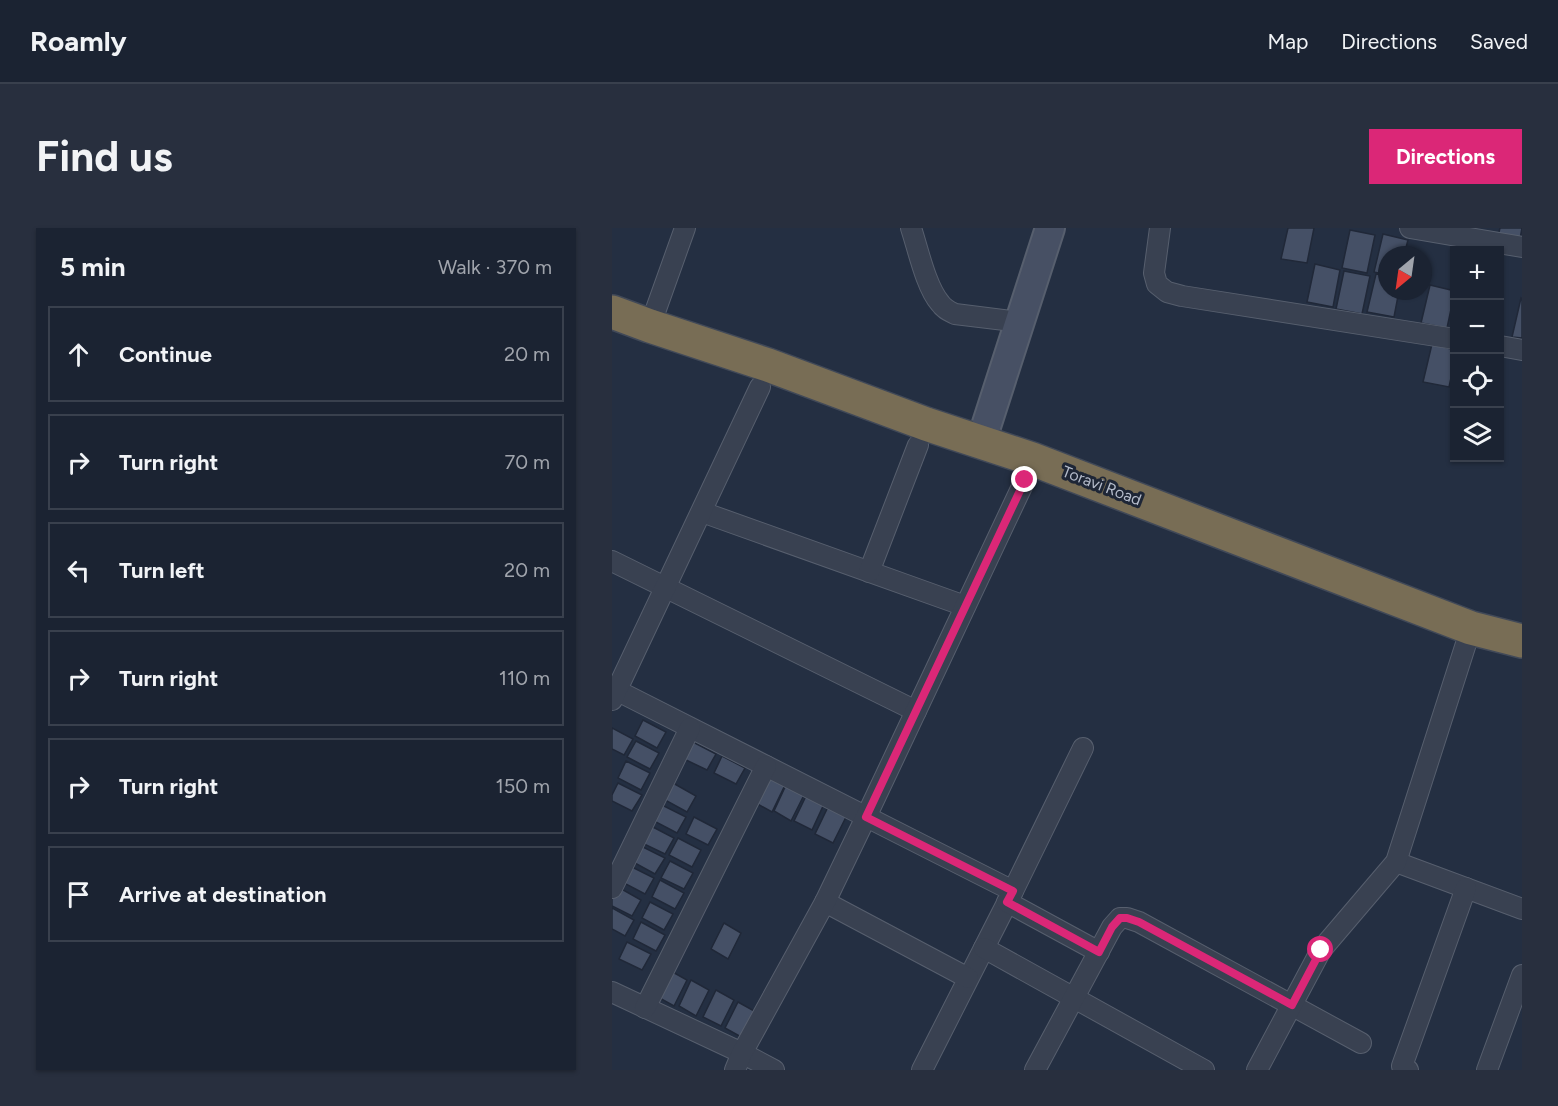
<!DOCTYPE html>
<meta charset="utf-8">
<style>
body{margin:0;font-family:Figtree,sans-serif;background:#282f3e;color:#f1f3f6}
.controls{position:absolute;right:18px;top:18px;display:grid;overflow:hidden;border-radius:0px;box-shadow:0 2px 4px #0004}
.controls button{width:54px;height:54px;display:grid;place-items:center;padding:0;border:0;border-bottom:2px solid #39404d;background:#1b2332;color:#f1f3f6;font:30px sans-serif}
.compass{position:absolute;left:766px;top:18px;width:54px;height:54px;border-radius:50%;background:#1b2332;box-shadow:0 2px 4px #0004;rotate:209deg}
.stop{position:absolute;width:18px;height:18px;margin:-14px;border:4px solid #db2777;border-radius:50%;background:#fff}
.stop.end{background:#db2777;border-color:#fff;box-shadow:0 2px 6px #0008}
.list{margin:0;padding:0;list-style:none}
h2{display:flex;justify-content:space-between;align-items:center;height:78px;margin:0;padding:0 24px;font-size:26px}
h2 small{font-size:20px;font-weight:400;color:#a0a4ac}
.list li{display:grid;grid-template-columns:39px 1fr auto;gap:18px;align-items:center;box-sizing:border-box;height:96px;margin:0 12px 12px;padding:0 12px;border:2px solid #39404d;border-radius:0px}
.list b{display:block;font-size:22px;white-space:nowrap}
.list em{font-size:20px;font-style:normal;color:#a0a4ac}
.icon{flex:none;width:33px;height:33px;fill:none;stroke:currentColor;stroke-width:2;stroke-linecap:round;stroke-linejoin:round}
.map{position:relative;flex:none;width:910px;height:842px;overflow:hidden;border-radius:0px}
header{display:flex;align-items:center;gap:36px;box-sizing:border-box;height:84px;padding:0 30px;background:#1b2332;border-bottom:2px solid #39404d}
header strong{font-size:28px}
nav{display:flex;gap:33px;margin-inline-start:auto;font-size:21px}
.intro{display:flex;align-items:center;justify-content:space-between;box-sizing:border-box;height:144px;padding:0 36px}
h1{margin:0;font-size:42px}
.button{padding:15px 27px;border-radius:0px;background:#db2777;color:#fff;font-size:21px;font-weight:700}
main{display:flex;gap:36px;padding:0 36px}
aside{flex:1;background:#1b2332;border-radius:0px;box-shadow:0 2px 4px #0004}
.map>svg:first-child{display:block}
.building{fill:#455066;stroke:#202838;stroke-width:1.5}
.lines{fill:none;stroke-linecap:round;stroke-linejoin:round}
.street-casing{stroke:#575f6e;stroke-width:22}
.secondary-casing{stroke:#575f6e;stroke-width:32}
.highway-casing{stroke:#414958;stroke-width:36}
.street{stroke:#394151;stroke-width:20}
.secondary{stroke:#475064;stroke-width:28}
.highway{stroke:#786d55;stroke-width:33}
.route{stroke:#db2777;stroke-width:8}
.labels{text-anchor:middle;stroke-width:6;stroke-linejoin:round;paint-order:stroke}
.street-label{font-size:16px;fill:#b5bccb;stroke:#1e2636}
</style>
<header>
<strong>Roamly</strong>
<nav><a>Map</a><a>Directions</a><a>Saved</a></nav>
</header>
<div class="intro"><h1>Find us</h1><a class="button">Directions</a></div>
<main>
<aside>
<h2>5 min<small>Walk · 370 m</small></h2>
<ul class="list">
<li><svg class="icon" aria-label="ahead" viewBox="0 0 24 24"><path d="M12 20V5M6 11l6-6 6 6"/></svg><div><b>Continue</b></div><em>20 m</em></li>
<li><svg class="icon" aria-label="right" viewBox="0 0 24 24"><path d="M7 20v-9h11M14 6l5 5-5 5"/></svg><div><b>Turn right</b></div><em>70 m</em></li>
<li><svg class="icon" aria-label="left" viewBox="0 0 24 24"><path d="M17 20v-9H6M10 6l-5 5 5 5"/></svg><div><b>Turn left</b></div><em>20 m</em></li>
<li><svg class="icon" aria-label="right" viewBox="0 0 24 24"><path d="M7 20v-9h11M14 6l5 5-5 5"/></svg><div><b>Turn right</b></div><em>110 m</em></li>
<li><svg class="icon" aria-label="right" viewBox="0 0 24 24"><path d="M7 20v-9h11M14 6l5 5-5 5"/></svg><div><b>Turn right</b></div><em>150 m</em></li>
<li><svg class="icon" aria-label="arrive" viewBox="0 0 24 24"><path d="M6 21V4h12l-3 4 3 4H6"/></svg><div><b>Arrive at destination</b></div></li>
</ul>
</aside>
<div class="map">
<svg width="910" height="842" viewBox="0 0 910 842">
<rect width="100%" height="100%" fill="#242f42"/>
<g class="building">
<path d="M676,0H702L695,35L669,31Z"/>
<path d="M888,0H910L908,11L886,8Z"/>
<path d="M738,2L763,7L755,45L730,40Z"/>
<path d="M771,6L796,12L792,27H775V47L762,44Z"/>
<path d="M703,36L728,42L721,79L695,74Z"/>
<path d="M732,43L758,48L750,86L724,81Z"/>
<path d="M764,46L775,48V63H787L782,89L755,84Z"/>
<path d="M818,57L843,63L835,100L809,95Z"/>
<path d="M909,70L910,71V110L900,109Z"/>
<path d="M820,116L843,122V132L837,159L811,154Z"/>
<path d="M31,492L54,504L45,520L23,508Z"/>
<path d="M0,500L21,511L12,527L0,521Z"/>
<path d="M24,513L47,525L38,541L15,529Z"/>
<path d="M81,514L104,526L95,542L72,531Z"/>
<path d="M110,528L133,540L124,556L102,545Z"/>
<path d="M14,533L38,545L29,562L6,550Z"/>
<path d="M155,547L173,557L160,584L142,574Z"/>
<path d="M6,555L30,567L20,583L0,573V567Z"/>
<path d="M61,555L84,568L75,584L53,572Z"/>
<path d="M174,557L192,567L179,593L162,583Z"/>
<path d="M195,566L212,576L200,602L182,593Z"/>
<path d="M50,577L74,589L65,605L42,593Z"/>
<path d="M216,579L234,589L221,615L203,606Z"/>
<path d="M82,589L105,601L96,617L74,606Z"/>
<path d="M39,598L62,610L53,626L30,615Z"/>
<path d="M66,610L89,622L80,639L57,627Z"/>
<path d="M29,618L53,630L43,646L21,634Z"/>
<path d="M58,633L81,645L72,661L49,650Z"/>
<path d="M18,638L42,650L33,666L10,654Z"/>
<path d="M48,652L72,665L63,681L40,669Z"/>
<path d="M6,659L29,672L20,688L0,678V671Z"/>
<path d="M38,674L61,686L52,702L30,690Z"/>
<path d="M0,680L22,692L13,708L0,701Z"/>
<path d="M29,694L53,707L44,723L21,711Z"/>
<path d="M112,695L129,705L116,731L99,721Z"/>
<path d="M15,714L39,726L30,742L7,731Z"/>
<path d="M57,742L75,752L62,778L44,768Z"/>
<path d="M79,752L97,762L84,788L67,778Z"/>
<path d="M104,762L122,772L109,798L91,789Z"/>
<path d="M126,774L144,784L131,810L113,800Z"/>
</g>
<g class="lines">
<defs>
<g id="street">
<path d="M299,0C306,21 314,59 328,75C332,81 337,83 343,86L408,94"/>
<path d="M548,0L542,45L545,56L555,64L570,68L843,111"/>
<path d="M798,0L910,19"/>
<path d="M38,98L73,0"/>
<path d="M888,118L910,122"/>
<path d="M90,284L353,378"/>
<path d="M0,333L304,483"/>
<path d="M257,344L306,217"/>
<path d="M0,460L401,663L310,842"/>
<path d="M0,472L148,159"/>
<path d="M784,634L910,681"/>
<path d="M0,660L78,500"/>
<path d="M401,663L471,520"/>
<path d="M213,674L356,750"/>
<path d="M395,674L487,724"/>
<path d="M372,720L592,842"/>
<path d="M0,764L130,825L162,842"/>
<path d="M33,780L154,538"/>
<path d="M123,842L130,825L213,674L254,589L413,252"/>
<path d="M423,842L500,699L508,690H515L527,694L749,815"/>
<path d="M645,842L709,722L784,634L859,400"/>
<path d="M796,842L790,838L854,660"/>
<path d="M875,842L910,747"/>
</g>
<path id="secondary" d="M369,214L438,0"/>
<path id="highway" d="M0,84L38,98L156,137L314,196L420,231L859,400L910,413"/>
</defs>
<use href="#street" class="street-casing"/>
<use href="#secondary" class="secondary-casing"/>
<use href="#highway" class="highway-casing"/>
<use href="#street" class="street"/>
<use href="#secondary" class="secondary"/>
<use href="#highway" class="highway"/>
</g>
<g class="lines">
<path class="route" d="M413,252L254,589L401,663L395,674L487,724L500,699L508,690H515L527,694L680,777L709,722"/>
</g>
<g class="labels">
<g class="street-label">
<text transform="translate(490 257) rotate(21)" y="6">Toravi Road</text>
</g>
</g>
</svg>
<div class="controls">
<button>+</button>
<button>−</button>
<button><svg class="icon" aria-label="locate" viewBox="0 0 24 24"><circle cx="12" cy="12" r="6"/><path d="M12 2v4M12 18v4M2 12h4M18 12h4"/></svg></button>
<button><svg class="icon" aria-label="layers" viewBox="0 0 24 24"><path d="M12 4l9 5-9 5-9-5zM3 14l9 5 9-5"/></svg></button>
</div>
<svg class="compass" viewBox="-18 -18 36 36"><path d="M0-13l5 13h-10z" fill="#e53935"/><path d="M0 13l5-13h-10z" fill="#a0a4ac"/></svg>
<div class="stop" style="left:709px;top:722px"></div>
<div class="stop end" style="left:413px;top:252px"></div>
</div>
</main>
